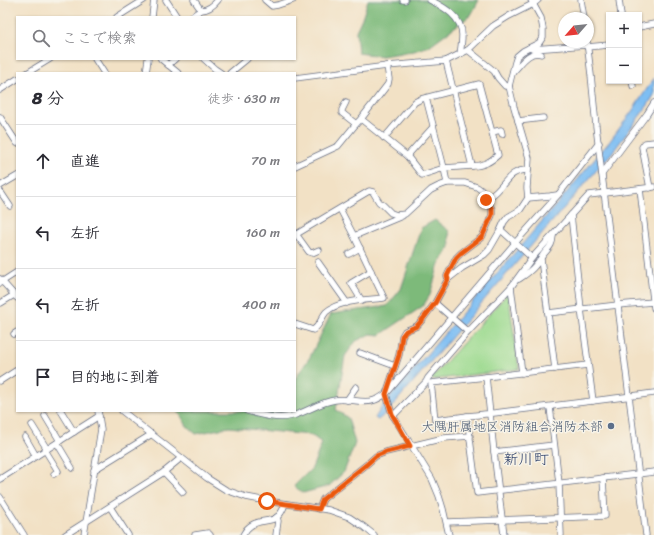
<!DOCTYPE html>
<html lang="ja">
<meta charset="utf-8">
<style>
body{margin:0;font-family:Sriracha,"Klee One",sans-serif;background:#f7f7f7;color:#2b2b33}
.controls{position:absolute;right:12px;top:12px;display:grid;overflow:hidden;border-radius:0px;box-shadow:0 1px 3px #0004}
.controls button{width:36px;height:36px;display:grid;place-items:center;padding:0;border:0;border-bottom:1px solid #e1e1e2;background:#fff;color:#2b2b33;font:20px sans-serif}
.compass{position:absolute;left:558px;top:12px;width:36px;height:36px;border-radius:50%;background:#fff;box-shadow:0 1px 3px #0004;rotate:242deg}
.stop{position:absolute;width:12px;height:12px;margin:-9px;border:3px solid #ea580c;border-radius:50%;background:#fff}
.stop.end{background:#ea580c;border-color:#fff;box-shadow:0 1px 4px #0008}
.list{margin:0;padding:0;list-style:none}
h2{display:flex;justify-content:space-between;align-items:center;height:52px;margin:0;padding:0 16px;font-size:17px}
h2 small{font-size:13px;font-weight:400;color:#7c7c81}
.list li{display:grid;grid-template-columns:26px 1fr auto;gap:12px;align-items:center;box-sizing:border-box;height:72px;padding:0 16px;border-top:1px solid #e1e1e2}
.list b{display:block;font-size:15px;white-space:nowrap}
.list em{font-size:13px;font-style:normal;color:#7c7c81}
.icon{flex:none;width:22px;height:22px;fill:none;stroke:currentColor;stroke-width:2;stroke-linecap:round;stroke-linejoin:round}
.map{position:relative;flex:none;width:654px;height:535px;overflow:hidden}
.search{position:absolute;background:#fff;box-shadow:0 1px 3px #0004;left:16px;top:16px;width:280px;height:44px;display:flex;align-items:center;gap:10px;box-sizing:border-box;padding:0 14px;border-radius:0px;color:#7c7c81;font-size:15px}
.panel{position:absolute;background:#fff;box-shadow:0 1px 3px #0004;left:16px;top:72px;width:280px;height:340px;border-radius:0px}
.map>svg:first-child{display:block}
.green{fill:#9cda8f;stroke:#5c8476}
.forest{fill:#7dba7a;stroke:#4c746c}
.water{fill:#7ebef3;stroke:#4c76a8}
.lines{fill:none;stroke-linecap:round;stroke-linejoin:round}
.minor-casing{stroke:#666d82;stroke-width:7}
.minor{stroke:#fff;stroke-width:5.5}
.route{stroke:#ea580c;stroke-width:5}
.service-dot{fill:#5c6f8a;stroke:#f7f3e8;stroke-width:1.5}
.labels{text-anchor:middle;stroke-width:3;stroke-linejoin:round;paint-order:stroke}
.service-label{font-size:13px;fill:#4e5e75;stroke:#f7f3e8;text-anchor:end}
.quarter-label{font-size:15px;fill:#1b2f5e;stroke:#f7f3e8}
</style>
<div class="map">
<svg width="654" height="535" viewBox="0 0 654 535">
<rect width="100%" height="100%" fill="#f7f3e8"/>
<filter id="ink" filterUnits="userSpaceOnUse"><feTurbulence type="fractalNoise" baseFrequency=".025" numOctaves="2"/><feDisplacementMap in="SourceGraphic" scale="8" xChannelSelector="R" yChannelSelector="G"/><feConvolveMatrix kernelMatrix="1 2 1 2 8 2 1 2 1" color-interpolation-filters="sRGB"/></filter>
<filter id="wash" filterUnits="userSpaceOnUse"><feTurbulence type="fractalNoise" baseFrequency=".012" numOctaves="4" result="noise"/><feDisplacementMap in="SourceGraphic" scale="16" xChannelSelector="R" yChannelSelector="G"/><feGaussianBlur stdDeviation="0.9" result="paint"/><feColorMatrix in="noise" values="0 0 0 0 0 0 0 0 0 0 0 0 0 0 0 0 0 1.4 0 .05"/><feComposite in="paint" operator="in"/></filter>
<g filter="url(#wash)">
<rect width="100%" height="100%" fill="#f2e1c5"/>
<path class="green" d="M508,293L519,369L430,380Z"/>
<g class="forest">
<path d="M368,0H479L471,15L429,46L414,51L382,56L358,53L356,31L363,16Z"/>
<path d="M435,220L449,231L450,247L439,264L430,295L423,306L380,335L371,334L356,341L345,356L336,410L348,418L355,443L344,472L329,486L303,493L294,486L312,468L322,443L311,435L299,434L229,427L196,434L187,426L178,411H295V379L310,357L331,314L387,306L401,289L421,228Z"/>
</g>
<path class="water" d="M654,78V95L648,105L615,149L388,411L378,420L375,418L383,405L556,205L610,141L633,110Z"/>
</g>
<g filter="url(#ink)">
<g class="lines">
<defs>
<g id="minor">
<path d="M166,0L177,17"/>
<path d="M265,0L272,6L278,5L293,0"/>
<path d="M403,0H405"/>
<path d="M430,0C444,7 462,17 462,35C462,41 461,48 460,54"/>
<path d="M581,0L584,18"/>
<path d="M619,0L621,15"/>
<path d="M201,10C208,10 214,5 218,0"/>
<path d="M117,17L144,0"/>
<path d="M152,17L154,0"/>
<path d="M191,17L201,10L194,0"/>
<path d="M639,27L654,24"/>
<path d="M587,42L591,75L596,126L646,535"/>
<path d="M587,47L609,45"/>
<path d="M529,48L533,49L587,45"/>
<path d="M468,50L494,71L498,78L505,86H509"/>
<path d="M95,59L104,73"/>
<path d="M161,59L178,73"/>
<path d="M204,59L215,69L221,73"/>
<path d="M168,65L175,59"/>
<path d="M513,72C521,64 529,50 541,54"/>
<path d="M27,73L50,59"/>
<path d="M146,73L148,59"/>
<path d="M230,73L247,59"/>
<path d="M295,78L387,66L446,61L468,50L493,26L509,16L533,4L538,0"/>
<path d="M632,81L633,86"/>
<path d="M0,90L17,79"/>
<path d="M426,98L444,168L447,183"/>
<path d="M346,102L342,110V113L356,124"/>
<path d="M0,117L17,143"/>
<path d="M361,119L407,156L422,175L444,168L472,166L446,61"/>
<path d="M518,121L543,118"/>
<path d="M492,132L501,130L502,134"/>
<path d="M384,138L415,102L421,99L479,84L498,155C490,162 483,166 472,166"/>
<path d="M407,156L433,127"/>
<path d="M295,166L338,146L356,124L361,119L388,84L389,79L387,66"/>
<path d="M602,174L647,114L654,103"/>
<path d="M0,186L17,176"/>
<path d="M650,188L642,147L645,143L654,142"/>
<path d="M640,189L654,308"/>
<path d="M0,191L10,206"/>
<path d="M528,198L550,196L557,195"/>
<path d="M486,200C490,197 494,194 497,191C508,180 511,170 528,170"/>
<path d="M501,230L532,258"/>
<path d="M296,234L309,252L312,253L319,250"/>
<path d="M295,235L369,191L373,192L379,202L383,205L391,213L397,215L405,214L431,190L439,186L447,183H465L477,187L481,190L492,209V215L482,237L461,253L456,258L447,276L448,279"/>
<path d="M354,236L402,216"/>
<path d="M349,254L360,248"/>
<path d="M541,259L555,369"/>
<path d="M318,262L347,303"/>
<path d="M0,279L17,298"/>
<path d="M519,279C531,271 535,267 543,255C549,247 552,247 553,236"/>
<path d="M0,283L17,272"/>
<path d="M511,287L522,373"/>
<path d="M362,301L351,283L371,271"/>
<path d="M1,303L14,295"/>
<path d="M435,303L468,332"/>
<path d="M548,313L618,305L653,302"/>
<path d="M295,324L313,330C320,326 321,318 326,312C339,300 367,300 384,298L354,236L340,209"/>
<path d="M14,334L17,332"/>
<path d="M360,353L395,366"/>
<path d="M486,377L588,365"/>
<path d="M0,381L17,370"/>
<path d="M347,400L356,387"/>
<path d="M593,401L581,309L571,215L589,195L654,187"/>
<path d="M550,407L559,483L561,535"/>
<path d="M61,411L74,432"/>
<path d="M122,411L207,478L226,490L246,497L267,501L329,510L349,517L364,527L374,535"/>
<path d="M247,411C261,415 278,420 292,416C307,412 320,402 335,400C348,397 363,405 375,400C379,399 382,396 386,394L515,243L558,195L599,143"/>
<path d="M45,416L60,441"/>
<path d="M393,416L426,382L428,378L468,332L511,287L532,258L571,215"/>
<path d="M467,416L477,493L654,472"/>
<path d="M32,425L47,449"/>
<path d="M25,437L36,456"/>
<path d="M57,443L72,468"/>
<path d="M45,450L58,471L54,474"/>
<path d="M494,452L486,377L431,383L435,420C508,411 581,403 654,393"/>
<path d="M94,470L152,434"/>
<path d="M164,472L183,492"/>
<path d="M0,479L99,416"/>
<path d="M0,497L24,535"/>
<path d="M110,507L128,535"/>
<path d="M319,509L323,499L366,465L376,456L386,452L444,438L470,436"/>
<path d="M447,522L605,516L603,478"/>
<path d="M65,535L164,472L181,458"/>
<path d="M84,535L101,429L98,411"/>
<path d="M195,535L208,533L210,535"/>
<path d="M243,535C245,532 246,529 249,527C262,515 277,529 285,504"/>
<path d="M276,535L278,521L277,517"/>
<path d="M449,535L443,509L439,496L432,479L392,414L386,394L399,355L402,336L405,331L417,326L423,319L435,303L448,279L462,268L484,255L489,250L500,231L504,222L508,217L520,210L528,198L527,188L529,158L514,107L509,86L515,62L517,56L523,51L539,43L543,37V29L541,18L531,0"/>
<path d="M504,535L494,452L554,445"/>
</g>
</defs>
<use href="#minor" class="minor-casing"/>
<use href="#minor" class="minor"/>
</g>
</g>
<g class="lines" filter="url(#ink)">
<path class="route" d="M267,501L319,509L323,499L366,465L376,456L386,452L410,446L392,414L386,394L399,355L402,336L406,331L417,326L423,319L435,303L448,279L447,276L456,258L461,253L482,237L492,215V209L486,200"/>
</g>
<circle class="service-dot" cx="611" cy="426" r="4"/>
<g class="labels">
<g class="service-label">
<text x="603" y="431">大隅肝属地区消防組合消防本部</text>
</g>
<g class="quarter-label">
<text x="526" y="464">新川町</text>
</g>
</g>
</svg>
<div class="controls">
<button>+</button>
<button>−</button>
</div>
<svg class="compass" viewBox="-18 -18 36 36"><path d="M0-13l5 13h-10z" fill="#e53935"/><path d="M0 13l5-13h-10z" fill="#7c7c81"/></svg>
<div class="stop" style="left:267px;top:501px"></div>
<div class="stop end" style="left:486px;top:200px"></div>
<div class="search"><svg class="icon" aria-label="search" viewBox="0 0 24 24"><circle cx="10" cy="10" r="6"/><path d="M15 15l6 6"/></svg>ここで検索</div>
<section class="panel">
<h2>8 分<small>徒歩 · 630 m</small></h2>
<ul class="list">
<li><svg class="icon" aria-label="ahead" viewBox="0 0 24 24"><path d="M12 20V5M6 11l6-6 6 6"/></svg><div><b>直進</b></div><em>70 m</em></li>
<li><svg class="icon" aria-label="left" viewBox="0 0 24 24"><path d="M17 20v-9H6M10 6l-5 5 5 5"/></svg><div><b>左折</b></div><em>160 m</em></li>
<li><svg class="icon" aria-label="left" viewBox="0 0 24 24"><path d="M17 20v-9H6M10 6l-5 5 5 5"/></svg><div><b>左折</b></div><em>400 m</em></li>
<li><svg class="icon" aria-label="arrive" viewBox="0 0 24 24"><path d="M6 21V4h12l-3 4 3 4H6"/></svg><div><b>目的地に到着</b></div></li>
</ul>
</section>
</div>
